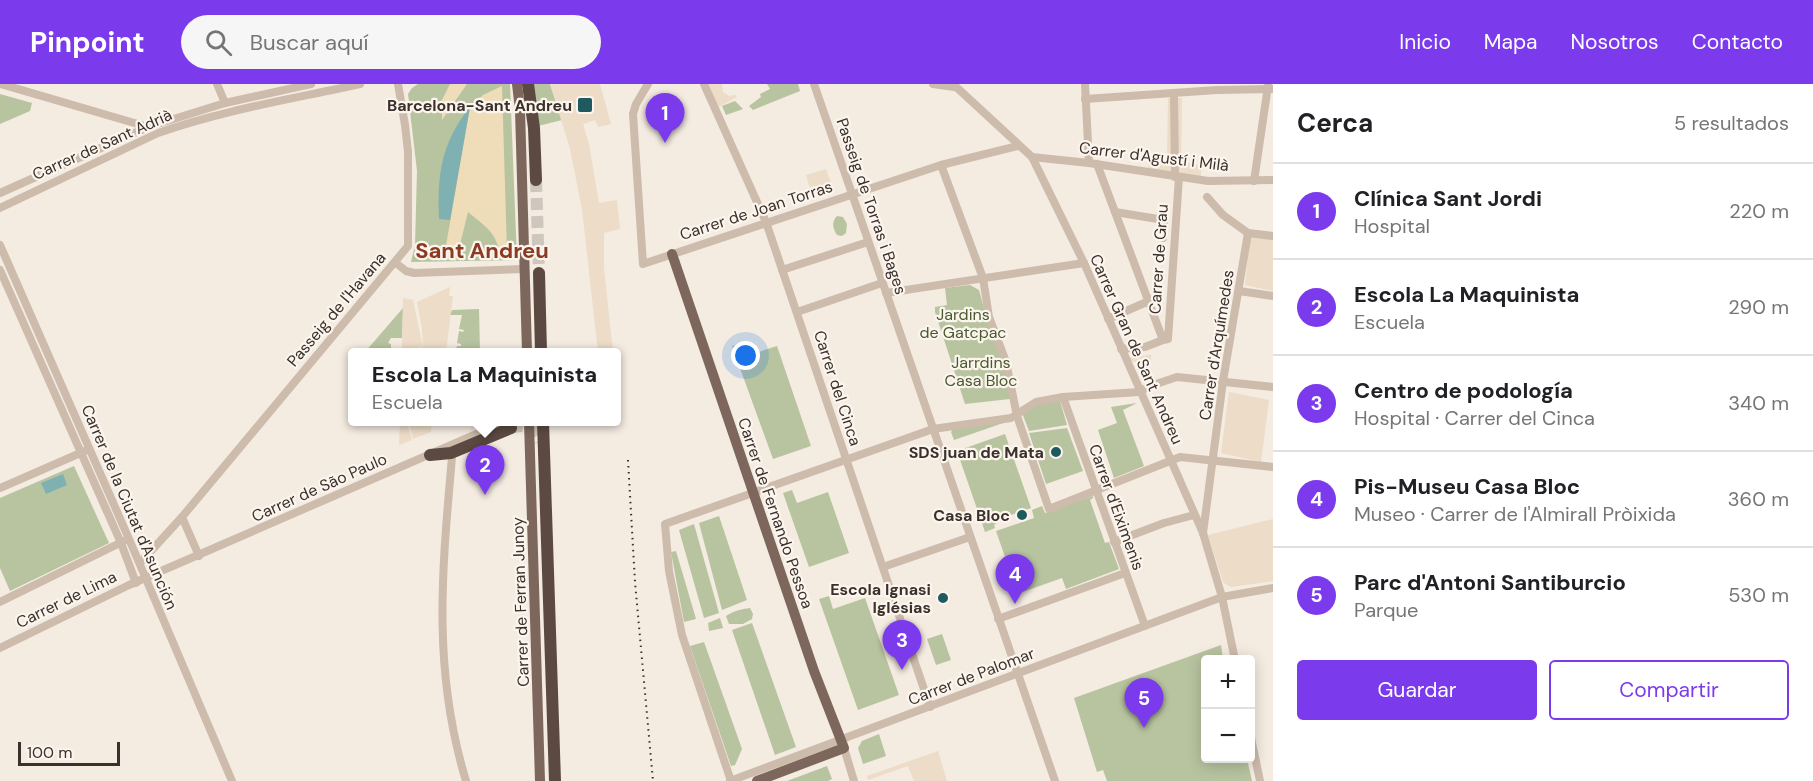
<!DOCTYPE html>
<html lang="es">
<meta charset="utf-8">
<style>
body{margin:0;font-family:"DM Sans",sans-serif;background:#f6f6f6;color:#202124}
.controls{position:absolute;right:18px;bottom:18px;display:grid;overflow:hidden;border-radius:6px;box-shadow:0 3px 15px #0003}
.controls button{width:54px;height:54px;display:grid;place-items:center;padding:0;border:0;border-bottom:2px solid #e0e0e0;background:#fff;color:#202124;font:30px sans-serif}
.scale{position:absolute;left:18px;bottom:15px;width:102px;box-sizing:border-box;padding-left:6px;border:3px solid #3b302b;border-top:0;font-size:16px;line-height:21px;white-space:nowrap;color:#3b302b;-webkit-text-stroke:4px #fbf5ee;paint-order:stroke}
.you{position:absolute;left:746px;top:272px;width:21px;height:21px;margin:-15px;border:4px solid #fff;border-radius:50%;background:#1a73e8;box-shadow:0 0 0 9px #1a73e833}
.badge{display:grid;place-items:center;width:39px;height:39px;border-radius:50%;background:#7c3aed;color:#fff;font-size:20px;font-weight:700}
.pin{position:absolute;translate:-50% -50px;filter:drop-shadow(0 2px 3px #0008)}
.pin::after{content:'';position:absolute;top:32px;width:21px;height:18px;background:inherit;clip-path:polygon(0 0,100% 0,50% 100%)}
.popup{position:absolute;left:348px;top:264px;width:273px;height:78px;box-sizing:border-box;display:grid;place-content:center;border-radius:6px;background:#fff;filter:drop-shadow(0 2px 4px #0005);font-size:20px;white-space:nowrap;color:#757577}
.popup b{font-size:22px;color:#202124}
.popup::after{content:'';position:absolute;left:50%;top:100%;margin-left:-12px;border:12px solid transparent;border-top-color:#fff}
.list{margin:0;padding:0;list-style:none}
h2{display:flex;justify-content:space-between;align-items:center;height:78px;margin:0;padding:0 24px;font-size:26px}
h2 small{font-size:20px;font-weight:400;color:#757577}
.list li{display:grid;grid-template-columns:39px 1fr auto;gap:18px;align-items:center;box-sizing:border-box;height:96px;padding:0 24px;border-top:2px solid #e0e0e0}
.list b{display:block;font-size:22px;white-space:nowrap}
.list p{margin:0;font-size:20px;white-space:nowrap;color:#757577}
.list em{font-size:20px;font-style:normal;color:#757577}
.actions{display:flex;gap:12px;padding:18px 24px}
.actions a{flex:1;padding:14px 0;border:2px solid #7c3aed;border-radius:6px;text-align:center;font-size:21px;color:#7c3aed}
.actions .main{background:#7c3aed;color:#fff}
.icon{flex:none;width:33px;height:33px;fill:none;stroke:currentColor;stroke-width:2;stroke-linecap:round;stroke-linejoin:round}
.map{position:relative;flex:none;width:1273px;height:697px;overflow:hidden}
header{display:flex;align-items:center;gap:36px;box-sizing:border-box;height:84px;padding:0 30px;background:#7c3aed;color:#fff}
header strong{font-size:28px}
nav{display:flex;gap:33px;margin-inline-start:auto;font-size:21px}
.search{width:420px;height:54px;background:#f6f6f6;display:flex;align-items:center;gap:15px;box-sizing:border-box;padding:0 21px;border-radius:33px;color:#757577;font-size:22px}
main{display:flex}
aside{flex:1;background:#fff}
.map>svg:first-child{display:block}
.green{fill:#b8c4a0}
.sand{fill:#efdcb8}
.plaza{fill:#ecdcc8}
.water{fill:#7fb0b2}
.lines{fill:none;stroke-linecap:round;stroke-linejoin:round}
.highway-tunnel{stroke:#cfc6bd;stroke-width:12;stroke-dasharray:12 6;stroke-linecap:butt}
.minor{stroke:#cdbbac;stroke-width:8}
.major{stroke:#7d675c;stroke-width:10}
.highway{stroke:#5c4a42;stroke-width:12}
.rail{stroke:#3b302b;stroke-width:2;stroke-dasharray:1.5 4.5;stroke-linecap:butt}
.poi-dot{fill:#1f5a5e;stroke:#fbf5ee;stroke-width:2}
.labels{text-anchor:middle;stroke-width:4.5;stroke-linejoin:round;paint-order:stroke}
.poi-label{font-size:16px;font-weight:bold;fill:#3b302b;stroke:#fbf5ee;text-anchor:end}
.street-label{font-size:16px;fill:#3b302b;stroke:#fbf5ee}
.park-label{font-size:16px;fill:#4a5a2e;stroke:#fbf5ee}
.district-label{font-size:22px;font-weight:bold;fill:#8c3b22;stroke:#fbf5ee}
</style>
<header>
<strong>Pinpoint</strong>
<div class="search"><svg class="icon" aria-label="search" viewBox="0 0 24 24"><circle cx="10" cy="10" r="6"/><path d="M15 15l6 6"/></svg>Buscar aquí</div>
<nav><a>Inicio</a><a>Mapa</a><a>Nosotros</a><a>Contacto</a></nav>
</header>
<main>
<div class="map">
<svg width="1273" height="697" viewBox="0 0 1273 697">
<rect width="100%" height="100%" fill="#f4ebe1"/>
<g class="green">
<path d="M418,0H510L517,176L411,178L415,161L417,87L408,10L412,4Z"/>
<path d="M532,0H550L562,36L538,42Z"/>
<path d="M767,0H798L800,7L753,26L749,22L761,13L760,10L770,5Z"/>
<path d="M0,10L32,19L30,27L0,40Z"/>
<path d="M735,17L743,25L726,31L722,22Z"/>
<path d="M837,132L843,133L847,140L846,149L842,152L837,151C833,145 831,138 837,132Z"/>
<path d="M970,201L979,206L990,246L1006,278L1010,315L965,320L935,228V223L947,221L945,204Z"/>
<path d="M403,224L402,254H391L388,259L391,260V265H387V268H365Z"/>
<path d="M479,225L480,268H455L457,262H461V260L457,259L459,247L463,248L464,246L459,245L462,231H450L452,226Z"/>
<path d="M741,259L746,272L777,262L811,362L773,375L732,262Z"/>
<path d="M1060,317L1067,341L1029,347L1022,329L1033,322Z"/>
<path d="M1137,319L1123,326L1144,382L1114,394L1098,346L1117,339L1111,323Z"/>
<path d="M1006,338L954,356L951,348L953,345Z"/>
<path d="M1067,344L1083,387L1046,400L1029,349Z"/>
<path d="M1005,350L1031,424L997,436V439L994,441L995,444L985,448L957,367Z"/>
<path d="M74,382L109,459L10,507L0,484V414Z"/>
<path d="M792,406L797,419L828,408L849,469L809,483L783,409Z"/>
<path d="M1093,412V414L1090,416L1105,459L1109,458L1119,485L1066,505L1062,494L1020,509L1019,513L996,447L1034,434L1032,426L1042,422L1045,429Z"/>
<path d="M719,432L747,516L722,526L699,439Z"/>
<path d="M694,440L719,529L704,534L679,446Z"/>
<path d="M676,467L696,535L684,538L671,468Z"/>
<path d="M829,512L833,525L865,514L899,611L858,626L819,515Z"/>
<path d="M750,524L753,530L752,535L743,540H729L726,532C734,527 741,525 750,524Z"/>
<path d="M720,534L723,544L709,547L708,539Z"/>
<path d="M752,539L796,663L775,671L732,546Z"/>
<path d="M942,550L951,576L936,581L927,555Z"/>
<path d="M704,558L742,665L735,681L731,682L690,562Z"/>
<path d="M1221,561L1223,575L1206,576V674L1247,675L1252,697H1107L1103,686L1097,688L1074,614Z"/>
<path d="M879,650L886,672L863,680L858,664L862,657Z"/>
<path d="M827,682L832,695L828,697H787Z"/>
</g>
<g class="sand">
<path d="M450,0H467L442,36V16Z"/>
<path d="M502,2L507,168H499C497,148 482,140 468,128L456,177L444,173L470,23L483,11Z"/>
</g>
<g class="plaza">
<path d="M550,0H600L611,40L598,43L595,36L583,40L589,60L599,119L617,116L620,145L604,149V185L613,268H598L582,125L570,65Z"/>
<path d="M709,0H722L723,8L729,12L735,11L737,13L717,24Z"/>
<path d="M1168,14H1182L1181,77L1201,82V93L1148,85L1150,74L1167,75Z"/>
<path d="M826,85L834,108L813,114L806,91Z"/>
<path d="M1250,152L1273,154V207L1245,201Z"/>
<path d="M450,203L449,212H453L446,268H422L420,261L419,268H402L403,214L413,216L423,264L422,244L417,218Z"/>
<path d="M1151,271V281L1131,277L1129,273Z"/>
<path d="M1229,308L1269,316L1261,378L1221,369Z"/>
<path d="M400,338H407L412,356L399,361Z"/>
<path d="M409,338H432L431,348L413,355Z"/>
<path d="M1273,435V497L1231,503L1227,501L1223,498L1208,451Z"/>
<path d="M938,667L947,697H914L908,682L868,696L867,692Z"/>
</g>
<g class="water">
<path d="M470,23L450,136L439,135C437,91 441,59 470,23Z"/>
<path d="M63,390L67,401L46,410L41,399Z"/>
</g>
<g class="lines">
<g class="highway-tunnel">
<path d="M536,96L539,189"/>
<path d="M511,344C526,339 535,344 540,358"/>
</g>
<g class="minor">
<path d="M1,0L148,43"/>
<path d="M217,0L225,19"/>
<path d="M648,0L636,20L633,30L643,180L941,81L1018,62"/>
<path d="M704,0L766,138L930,623"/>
<path d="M814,0L1055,697"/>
<path d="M933,0L954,3"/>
<path d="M953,0L1032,73L1084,179L1203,449L1222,513L1235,576"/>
<path d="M1085,0L1089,79"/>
<path d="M1174,9L1175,93"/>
<path d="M1085,15L1217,6L1273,5"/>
<path d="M1032,73L1089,79L1208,97L1273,96"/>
<path d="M1097,80L1163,256L1168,255L1179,93"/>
<path d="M941,81L983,194L989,233L1006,278L1017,332L1049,425L1180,373L1273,383"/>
<path d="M1254,97L1268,2"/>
<path d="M0,109L148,43L225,19L311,0"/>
<path d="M1207,113L1223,131L1248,149L1273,152"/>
<path d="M0,124L158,49C223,26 292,15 360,0"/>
<path d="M1115,128L1164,136L1163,154"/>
<path d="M0,161L129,455L232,697"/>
<path d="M396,179L406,187L414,189L525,185"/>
<path d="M0,186L121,459L136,499"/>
<path d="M782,186L868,158"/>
<path d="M1239,207L1273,212"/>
<path d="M886,209L1084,179"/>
<path d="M797,228L882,199"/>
<path d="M1108,235L1158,213"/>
<path d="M1121,265L1145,263L1163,256"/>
<path d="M1063,313L1145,542"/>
<path d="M449,365L452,373C442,487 432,585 466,697"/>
<path d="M0,404L85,367"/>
<path d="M182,433L199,472"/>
<path d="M1203,449L1223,297L1248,149"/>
<path d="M1114,458L1164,439L1194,431"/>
<path d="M140,479L182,433L408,162V68L405,41L398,0"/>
<path d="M883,483L970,453"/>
<path d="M0,518L124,457"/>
<path d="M998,535L1125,489"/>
<path d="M0,564L129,501L504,338"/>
<path d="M1250,649L1260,697"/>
<path d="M844,664L854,697"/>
<path d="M730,697L1222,513L1273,504"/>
<path d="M731,697L682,551L669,487L665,440L933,345L1011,334L1036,318L1063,313L1139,308L1150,302L1177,293L1273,303"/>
</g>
<g class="major">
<path d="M517,0L520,26L527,268"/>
<path d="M672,170L814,587L844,664L757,697"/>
<path d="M529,338L540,697"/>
</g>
<g class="highway">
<path d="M528,0L534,44L536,96"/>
<path d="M539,189L541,268"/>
<path d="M543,338L555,697"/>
<path d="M430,371L451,369L511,344"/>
</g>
<path class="rail" d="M628,376L635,498L653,697"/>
</g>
<g class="poi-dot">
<rect x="577" y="13" width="16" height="16" rx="3"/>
<circle cx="1056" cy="368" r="6"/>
<circle cx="1022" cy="431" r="6"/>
<circle cx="943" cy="514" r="6"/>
</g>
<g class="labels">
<g class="poi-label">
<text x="572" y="27">Barcelona-Sant Andreu</text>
<text x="1044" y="374">SDS juan de Mata</text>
<text x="1010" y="437">Casa Bloc</text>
<text x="931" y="511">Escola Ignasi<tspan x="931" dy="18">Iglésias</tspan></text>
</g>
<g class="street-label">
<text transform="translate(102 60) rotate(-24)" y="6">Carrer de Sant Adrià</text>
<text transform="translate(1154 72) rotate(7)" y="6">Carrer d'Agustí i Milà</text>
<text transform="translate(872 122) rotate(71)" y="6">Passeig de Torras i Bages</text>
<text transform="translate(756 126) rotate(-18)" y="6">Carrer de Joan Torras</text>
<text transform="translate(1158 175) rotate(-86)" y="6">Carrer de Grau</text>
<text transform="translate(336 225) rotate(-50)" y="6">Passeig de l'Havana</text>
<text transform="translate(1216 261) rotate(-81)" y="6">Carrer d'Arquímedes</text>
<text transform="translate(1137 265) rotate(66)" y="6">Carrer Gran de Sant Andreu</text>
<text transform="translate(838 304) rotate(72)" y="6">Carrer del Cinca</text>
<text transform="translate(319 403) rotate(-24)" y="6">Carrer de São Paulo</text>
<text transform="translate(130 423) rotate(67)" y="6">Carrer de la Ciutat d'Asunción</text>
<text transform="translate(1117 423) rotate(70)" y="6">Carrer d'Eiximenis</text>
<text transform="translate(776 429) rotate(71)" y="6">Carrer de Fernando Pessoa</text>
<text transform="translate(66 515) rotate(-26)" y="6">Carrer de Lima</text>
<text transform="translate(520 518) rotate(-92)" y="6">Carrer de Ferran Junoy</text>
<text transform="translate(971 592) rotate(-21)" y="6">Carrer de Palomar</text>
</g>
<g class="park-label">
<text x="963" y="236">Jardins<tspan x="963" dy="18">de Gatcpac</tspan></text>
<text x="981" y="284">Jarrdins<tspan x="981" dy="18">Casa Bloc</tspan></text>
</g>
<g class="district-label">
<text x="482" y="174">Sant Andreu</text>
</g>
</g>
</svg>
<div class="controls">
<button>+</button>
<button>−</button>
</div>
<div class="scale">100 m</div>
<div class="you"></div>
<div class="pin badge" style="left:665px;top:59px">1</div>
<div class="pin badge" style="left:485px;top:411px">2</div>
<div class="popup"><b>Escola La Maquinista</b>Escuela</div>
<div class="pin badge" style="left:902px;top:586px">3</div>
<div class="pin badge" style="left:1015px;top:520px">4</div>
<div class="pin badge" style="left:1144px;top:644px">5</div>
</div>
<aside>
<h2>Cerca<small>5 resultados</small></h2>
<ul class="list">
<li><span class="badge">1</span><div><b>Clínica Sant Jordi</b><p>Hospital</p></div><em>220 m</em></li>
<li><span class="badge">2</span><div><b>Escola La Maquinista</b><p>Escuela</p></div><em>290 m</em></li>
<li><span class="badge">3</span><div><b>Centro de podología</b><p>Hospital · Carrer del Cinca</p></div><em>340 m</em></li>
<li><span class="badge">4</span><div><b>Pis-Museu Casa Bloc</b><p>Museo · Carrer de l'Almirall Pròixida</p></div><em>360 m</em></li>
<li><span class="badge">5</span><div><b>Parc d'Antoni Santiburcio</b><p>Parque</p></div><em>530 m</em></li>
</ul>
<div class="actions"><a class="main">Guardar</a><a>Compartir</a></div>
</aside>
</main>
